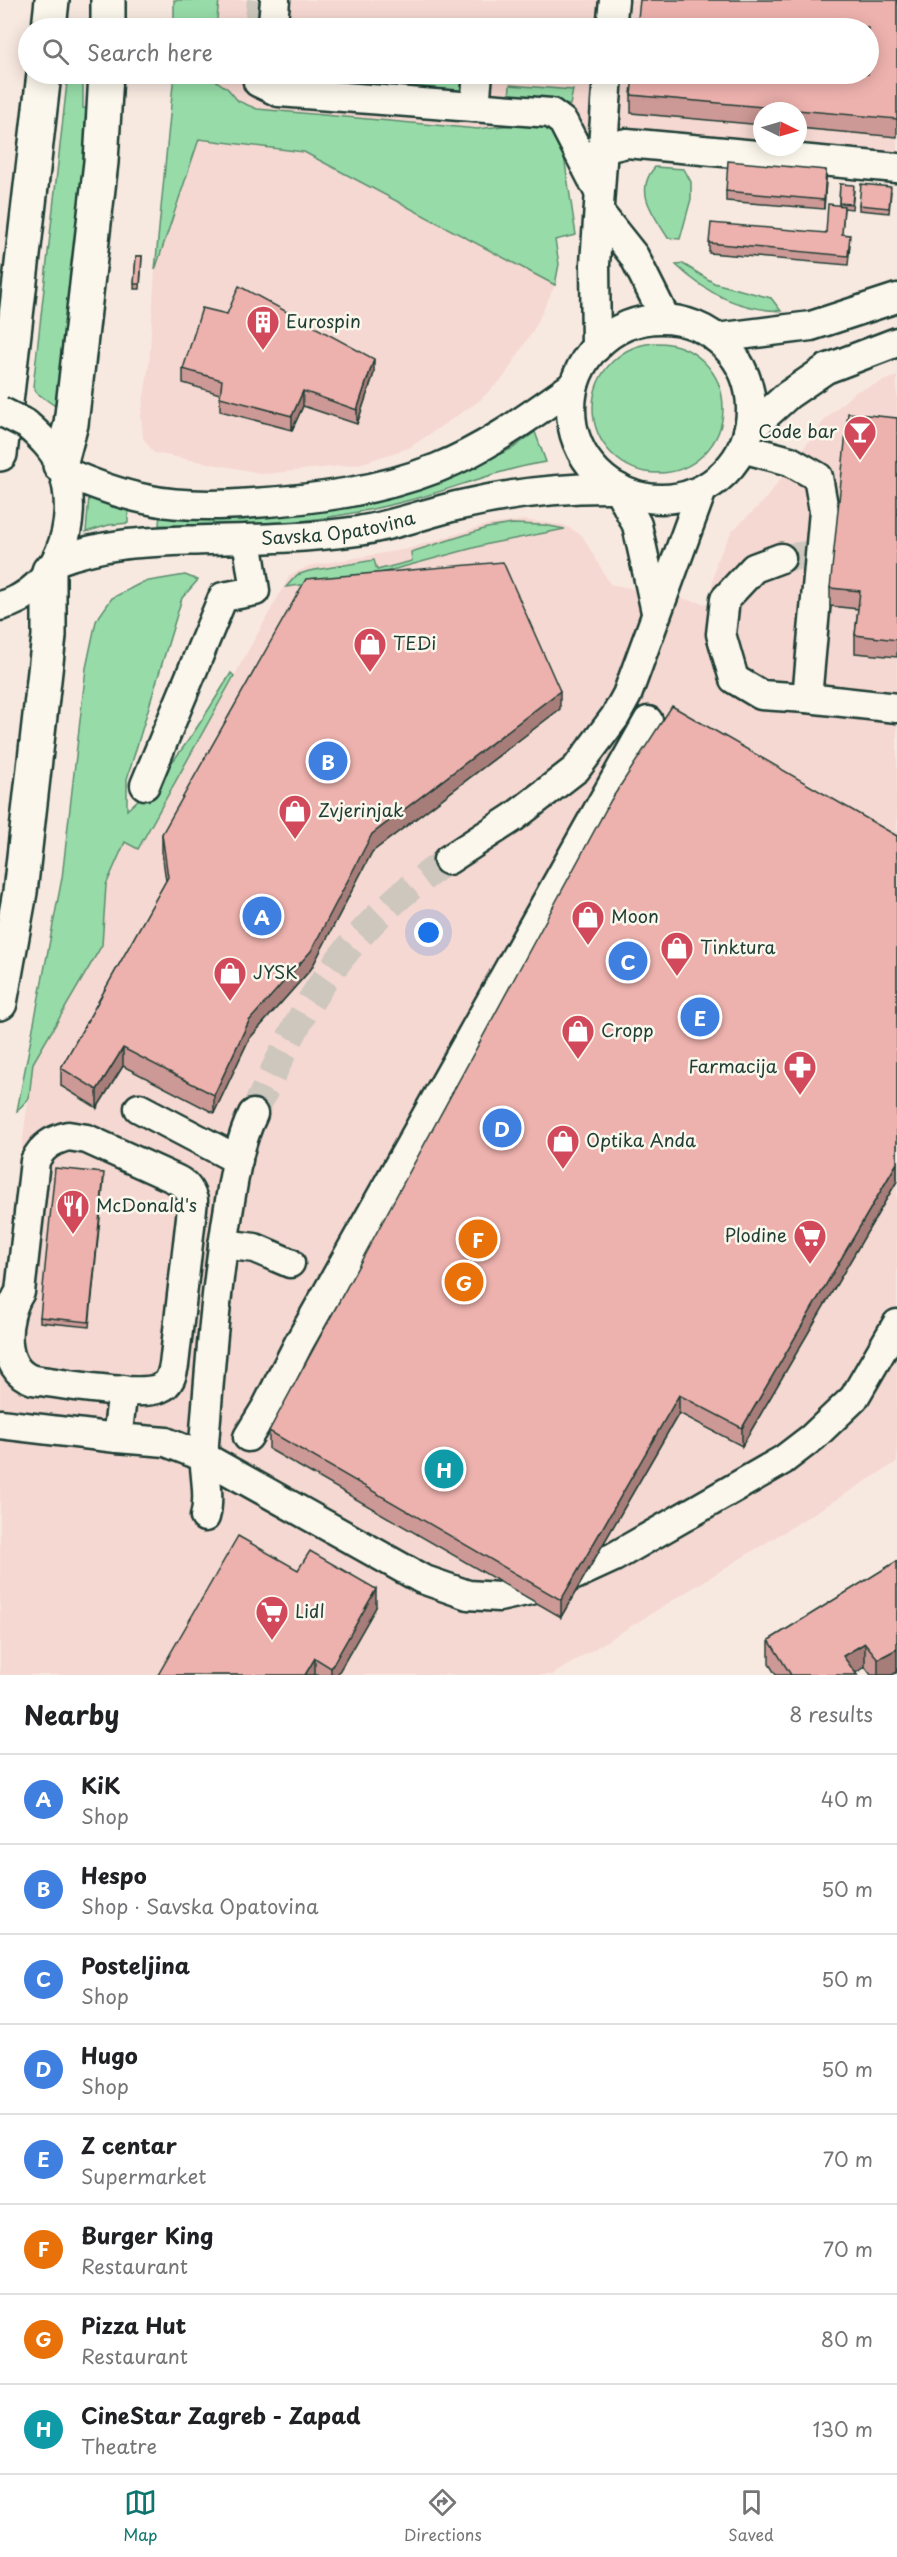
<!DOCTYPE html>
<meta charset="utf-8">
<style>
body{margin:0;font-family:"Playpen Sans",sans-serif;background:#f2f2f2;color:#202124}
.compass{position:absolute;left:753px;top:102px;width:54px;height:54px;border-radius:50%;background:#fff;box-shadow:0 3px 15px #0003;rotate:95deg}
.you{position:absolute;left:429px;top:933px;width:21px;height:21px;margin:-15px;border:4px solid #fff;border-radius:50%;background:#1a73e8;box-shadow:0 0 0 9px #1a73e833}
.badge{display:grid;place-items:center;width:39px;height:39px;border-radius:50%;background:#0f766e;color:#fff;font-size:20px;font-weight:700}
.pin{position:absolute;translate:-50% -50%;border:3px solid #fff;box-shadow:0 2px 6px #0006}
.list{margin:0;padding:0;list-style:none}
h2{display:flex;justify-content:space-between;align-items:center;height:78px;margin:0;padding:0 24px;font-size:26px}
h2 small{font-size:20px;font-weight:400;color:#757577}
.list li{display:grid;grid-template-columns:39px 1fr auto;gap:18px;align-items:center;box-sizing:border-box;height:90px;padding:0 24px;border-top:2px solid #e0e0e0}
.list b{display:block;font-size:22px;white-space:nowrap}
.list p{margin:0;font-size:20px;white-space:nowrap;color:#757577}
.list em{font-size:20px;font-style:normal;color:#757577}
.icon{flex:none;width:33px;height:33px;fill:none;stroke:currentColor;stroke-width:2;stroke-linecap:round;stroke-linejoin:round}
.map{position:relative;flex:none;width:897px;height:1675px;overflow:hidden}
.search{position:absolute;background:#fff;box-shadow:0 3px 15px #0003;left:18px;right:18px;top:18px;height:66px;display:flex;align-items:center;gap:15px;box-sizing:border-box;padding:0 21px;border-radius:33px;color:#757577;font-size:22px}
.sheet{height:798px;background:#fff}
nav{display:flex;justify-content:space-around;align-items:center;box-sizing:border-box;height:84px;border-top:2px solid #e0e0e0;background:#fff;font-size:16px;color:#757577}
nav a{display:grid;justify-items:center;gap:3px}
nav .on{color:#0f766e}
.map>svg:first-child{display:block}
.built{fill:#f5d8d1;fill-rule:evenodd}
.green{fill:#97dca8;stroke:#5b8c6e;stroke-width:1.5}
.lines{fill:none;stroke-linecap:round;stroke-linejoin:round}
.minor-tunnel{stroke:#cdc7be;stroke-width:28;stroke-dasharray:28 14;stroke-linecap:butt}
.minor-casing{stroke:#1f3d34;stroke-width:33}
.major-casing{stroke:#1f3d34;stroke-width:38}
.minor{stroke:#fbf7ec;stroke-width:28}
.major{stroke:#fbf7ec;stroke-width:33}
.minor-bridge-casing{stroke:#1f3d34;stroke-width:33;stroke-linecap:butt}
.minor-bridge{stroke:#fbf7ec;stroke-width:28}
.wall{fill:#cd9996;stroke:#1f3d34;stroke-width:1.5}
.shaded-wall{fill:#a77d7a;stroke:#1f3d34;stroke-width:1.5}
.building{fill:#eeb2ae;stroke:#1f3d34;stroke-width:1.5}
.labels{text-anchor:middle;stroke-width:5;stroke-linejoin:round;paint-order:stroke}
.poi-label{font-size:18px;fill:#1f3d34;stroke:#fbf7ec;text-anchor:start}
.street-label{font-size:18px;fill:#1f3d34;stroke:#fbf7ec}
</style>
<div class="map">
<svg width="897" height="1675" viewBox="0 0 897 1675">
<rect width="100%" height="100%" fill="#f8e9e0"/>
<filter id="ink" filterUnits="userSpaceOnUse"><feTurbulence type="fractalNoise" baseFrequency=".0167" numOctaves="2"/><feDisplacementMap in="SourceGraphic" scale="12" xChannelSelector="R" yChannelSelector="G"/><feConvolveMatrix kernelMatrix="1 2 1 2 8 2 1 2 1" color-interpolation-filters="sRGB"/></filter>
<g filter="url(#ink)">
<g class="built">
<path d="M219,0H897V168L209,140L304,152L555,285L534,329L504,377L479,401L409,448L359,464L265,474L154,453L143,438L141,416L149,364L155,270L199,139L211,74H868V28H216ZM762,111H798V147H762Z"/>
<path d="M897,376V1462L552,1675H0V1311L33,1063L102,945L106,885L125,842L138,849L290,575L309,566L407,549L486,525L524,520L564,525L582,535L610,584L708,604L717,560L732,531L764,501L826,418L855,392Z"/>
</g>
<g class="green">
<path d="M174,0H219L216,28H174Z"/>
<path d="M68,74H83V108L91,109L62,411L37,393L33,387Z"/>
<path d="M174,74H211V77L228,89L238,101L257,109L478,129C495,127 535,120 550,130C557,135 560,143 563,150L576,235L555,240L559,264L555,285L304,152L199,139L155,270Z"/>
<path d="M270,74H414L465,78L463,101L269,84Z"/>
<path d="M510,85L573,90L570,105L509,98Z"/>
<path d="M655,167L684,169L691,182V199L680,239L668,238C654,215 633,192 655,167Z"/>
<path d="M683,264L714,283L771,298L781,311C738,309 707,294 676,265Z"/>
<circle cx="658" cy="408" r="65"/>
<path d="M535,432L546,462C501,469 461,486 418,498C333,521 247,531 159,525L160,514L438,478L485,461L513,448Z"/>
<path d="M89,496L112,507L128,510V523L109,525L86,532Z"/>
<path d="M513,524L544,525L565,529L488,544L373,575L286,587L297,575L309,571L374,560L377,570L412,561L411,552L487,528Z"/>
<path d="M185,575L198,580L182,598L127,779V810C171,772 201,723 231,673L234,676L138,849L125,842L106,885L102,945L33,1063L29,1098L17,1111L62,878L86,668L96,621L112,598L143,582Z"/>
</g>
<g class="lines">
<g class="minor-tunnel">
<path d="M258,28L261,0"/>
<path d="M781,558L835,552"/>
<path d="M253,1114C271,1078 288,1039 309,1004C344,945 392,897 448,860"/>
</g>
<defs>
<g id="minor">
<path d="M273,23L275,0"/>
<path d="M611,28L614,0"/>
<path d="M257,74L258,82L279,92L551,113L563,122L599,192"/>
<path d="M475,106L478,74"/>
<path d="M601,149L627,143L897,168"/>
<path d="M599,212L634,256L665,318"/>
<circle cx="661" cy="409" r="90"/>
<path d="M716,338L811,326L897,298"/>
<path d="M596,348L595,264L608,74"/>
<path d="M748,431L788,395L826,369L897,342"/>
<path d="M742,448L790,461L818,477L824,511L807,698L897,708"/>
<path d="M63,471C90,483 116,493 145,499C181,507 218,506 254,503C317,499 378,491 437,468C487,448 530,416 574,385"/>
<path d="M781,558L754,568L725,599L721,634L734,679L761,695L807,698"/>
<path id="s1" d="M56,561C109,541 153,542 208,540C258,539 309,538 358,531C391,526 424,514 456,506C510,493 563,487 618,488L637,525L656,612"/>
<path d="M0,606C57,592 81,522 63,471C56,451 41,437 26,424"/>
<path d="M145,785L223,597L255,591L247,539"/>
<path d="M448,860L514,817L576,769L615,717L627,695L702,490"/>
<path d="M139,1108L238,1160"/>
<path d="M68,1136L87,1139L173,1178C185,1183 189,1188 193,1200L174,1365C172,1375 170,1384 160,1388C138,1398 60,1383 33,1380C0,1370 3,1318 20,1292L35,1161C42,1146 53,1140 68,1136Z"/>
<path d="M223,1244L255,1248L290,1263"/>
<path d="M0,1424L117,1438L166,1442L204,1457L422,1579L468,1595L499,1597L553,1585L614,1557L783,1460L813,1437L854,1398L897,1324"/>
<path d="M248,1437L267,1406L299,1343L648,721"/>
<path d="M117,1438L123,1390"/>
<path d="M205,1517C211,1494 203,1468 204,1444C210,1365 216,1285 229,1207C234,1176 239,1142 253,1114"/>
</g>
<g id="major">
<path d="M49,28L52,0"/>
<path d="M108,28V0"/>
<path d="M0,454L44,74"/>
<path d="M60,465L71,424L101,162L106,74"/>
<path d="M0,1003L20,892L49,636V571"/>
</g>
</defs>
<use href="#minor" class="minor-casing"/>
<use href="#major" class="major-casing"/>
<use href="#minor" class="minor"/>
<use href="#major" class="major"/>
<defs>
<path id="minor-bridge" d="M0,411L26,424"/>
</defs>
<use href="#minor-bridge" class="minor-bridge-casing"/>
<use href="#minor-bridge" class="minor-bridge"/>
</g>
<g class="wall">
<path d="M897,0V137L798,128V111H762V125L631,113V95Z"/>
<path d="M826,179L824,209L726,201V191Z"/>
<path d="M840,184L854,190L852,209L844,208L842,234L850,245L848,265L709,253V243L826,233L839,205Z"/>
<path d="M891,192L889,213L859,210V205Z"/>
<path d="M136,256H142L140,289H134Z"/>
<path d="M183,369L374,373L357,424L303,406L292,430L220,411V394L183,383Z"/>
<path d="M897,418V657L855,653V635L858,609L830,606V588Z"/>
<path d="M560,709L372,852L311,969L249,1039L214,1113L123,1066L97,1108L61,1086V1068L166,881L162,852V834Z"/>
<path d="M897,836V1181L742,1446L679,1413L561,1617L269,1449V1431Z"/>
<path d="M104,1178L89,1327L40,1322V1317Z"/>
<path d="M897,1561V1672L892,1675H871L865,1667L855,1673L857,1675H776L769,1664V1640Z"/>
<path d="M376,1607L337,1675H158Z"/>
</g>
<g class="shaded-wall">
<path d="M826,170V179L824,209V200Z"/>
<path d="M374,359V373L357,424V410Z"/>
<path d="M303,391V406L292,430V416Z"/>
<path d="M560,691V709L372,852L311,969L249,1039L214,1113V1095L249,1021L372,834Z"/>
<path d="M123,1048V1066L97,1108V1090Z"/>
<path d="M897,1163V1181L742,1446V1428Z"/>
<path d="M679,1395V1413L561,1617V1600Z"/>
<path d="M376,1589V1607L337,1675H331V1668Z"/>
<path d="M865,1643V1667L852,1675L843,1656Z"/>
<path d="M897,1649V1672L892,1675H878V1659Z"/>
<path d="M315,1658V1675H305Z"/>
</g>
<g class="building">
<path d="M640,0H897V119L631,95L633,74H868V28H637Z"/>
<path d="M728,161L826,170L824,200L726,191Z"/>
<path d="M840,184L854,185L852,204L839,203Z"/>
<path d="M861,184L891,187L889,208L859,205Z"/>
<path d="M828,204L844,206L842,234L850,235L848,256L709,243L711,223L826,233Z"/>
<path d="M136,256H142L140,284H134Z"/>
<path d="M239,286L374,359L357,410L303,391L292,416L220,397L222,380L183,369L202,308L227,314Z"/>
<path d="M848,413L897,418V640L855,635L860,591L830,588Z"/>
<path d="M503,562L560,691L372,834L311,951L249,1021L214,1095L123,1048L97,1090L61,1068L168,877L162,834L306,579Z"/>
<path d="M672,706L897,836V1163L742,1428L679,1395L561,1600L269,1431L611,800Z"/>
<path d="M55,1168L104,1173L89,1322L40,1317Z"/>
<path d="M238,1536L298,1570L310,1551L376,1589L331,1668L315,1658L305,1675H158Z"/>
<path d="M897,1561V1649L878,1659L865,1643L843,1656L857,1675H791L769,1640Z"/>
</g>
</g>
<defs>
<symbol id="building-pin" viewBox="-11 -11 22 30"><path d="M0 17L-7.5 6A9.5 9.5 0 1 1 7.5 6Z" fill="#d1495b" stroke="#fbf7ec"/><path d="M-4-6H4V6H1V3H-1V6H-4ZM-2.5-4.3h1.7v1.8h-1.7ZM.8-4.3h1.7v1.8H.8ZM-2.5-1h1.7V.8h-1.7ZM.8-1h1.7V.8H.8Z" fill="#fff"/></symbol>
<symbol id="bar-pin" viewBox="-11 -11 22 30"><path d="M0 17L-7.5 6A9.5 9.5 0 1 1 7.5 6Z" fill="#d1495b" stroke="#fbf7ec"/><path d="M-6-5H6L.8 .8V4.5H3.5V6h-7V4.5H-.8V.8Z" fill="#fff"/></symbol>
<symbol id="shop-pin" viewBox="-11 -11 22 30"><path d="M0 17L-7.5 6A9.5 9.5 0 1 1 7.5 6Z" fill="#d1495b" stroke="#fbf7ec"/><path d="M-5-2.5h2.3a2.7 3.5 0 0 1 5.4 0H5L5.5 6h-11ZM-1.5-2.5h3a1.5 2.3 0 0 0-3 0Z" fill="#fff"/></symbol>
<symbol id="pharmacy-pin" viewBox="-11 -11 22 30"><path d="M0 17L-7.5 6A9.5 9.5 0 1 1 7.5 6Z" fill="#d1495b" stroke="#fbf7ec"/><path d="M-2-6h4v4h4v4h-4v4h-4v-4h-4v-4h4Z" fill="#fff"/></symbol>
<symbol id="restaurant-pin" viewBox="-11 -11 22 30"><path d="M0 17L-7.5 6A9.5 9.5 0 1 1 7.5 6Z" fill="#d1495b" stroke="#fbf7ec"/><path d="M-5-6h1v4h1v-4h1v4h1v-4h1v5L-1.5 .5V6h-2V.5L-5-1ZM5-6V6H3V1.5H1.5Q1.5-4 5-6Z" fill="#fff"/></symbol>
<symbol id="supermarket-pin" viewBox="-11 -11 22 30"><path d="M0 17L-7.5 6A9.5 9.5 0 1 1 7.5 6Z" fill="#d1495b" stroke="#fbf7ec"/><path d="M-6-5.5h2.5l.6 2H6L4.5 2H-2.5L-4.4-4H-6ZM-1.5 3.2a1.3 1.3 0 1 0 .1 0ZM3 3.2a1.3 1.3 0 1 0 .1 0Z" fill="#fff"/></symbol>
</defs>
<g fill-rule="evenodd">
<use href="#building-pin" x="244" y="303" width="38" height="52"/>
<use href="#bar-pin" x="841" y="413" width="38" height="52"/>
<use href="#shop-pin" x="351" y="625" width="38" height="52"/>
<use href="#shop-pin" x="276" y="792" width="38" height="52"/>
<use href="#shop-pin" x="569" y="898" width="38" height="52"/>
<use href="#shop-pin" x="658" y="929" width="38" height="52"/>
<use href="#shop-pin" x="211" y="954" width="38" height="52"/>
<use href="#shop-pin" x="559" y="1012" width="38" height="52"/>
<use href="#pharmacy-pin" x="781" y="1048" width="38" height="52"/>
<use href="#shop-pin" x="544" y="1122" width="38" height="52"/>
<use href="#restaurant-pin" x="54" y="1187" width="38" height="52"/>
<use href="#supermarket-pin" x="791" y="1217" width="38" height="52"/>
<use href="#supermarket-pin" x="253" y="1593" width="38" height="52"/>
</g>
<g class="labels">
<g class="poi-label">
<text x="286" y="328">Eurospin</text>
<text x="837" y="438" text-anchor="end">Code bar</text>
<text x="393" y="650">TEDi</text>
<text x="318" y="817">Zvjerinjak</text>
<text x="611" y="923">Moon</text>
<text x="700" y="954">Tinktura</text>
<text x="253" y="979">JYSK</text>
<text x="601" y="1037">Cropp</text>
<text x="777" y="1073" text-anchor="end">Farmacija</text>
<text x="586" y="1147">Optika Anda</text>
<text x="96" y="1212">McDonald's</text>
<text x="787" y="1242" text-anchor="end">Plodine</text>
<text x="295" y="1618">Lidl</text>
</g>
<g class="street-label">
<text dy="6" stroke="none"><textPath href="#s1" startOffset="285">Savska Opatovina</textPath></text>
</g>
</g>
</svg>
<svg class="compass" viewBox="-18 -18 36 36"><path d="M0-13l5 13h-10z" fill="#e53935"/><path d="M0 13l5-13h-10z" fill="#757577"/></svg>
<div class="you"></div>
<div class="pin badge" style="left:262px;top:916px;background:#3f7fe0">A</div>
<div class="pin badge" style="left:328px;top:761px;background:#3f7fe0">B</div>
<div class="pin badge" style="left:628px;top:961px;background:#3f7fe0">C</div>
<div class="pin badge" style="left:502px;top:1128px;background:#3f7fe0">D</div>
<div class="pin badge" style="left:700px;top:1017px;background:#3f7fe0">E</div>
<div class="pin badge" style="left:478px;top:1239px;background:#e8710a">F</div>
<div class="pin badge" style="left:464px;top:1282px;background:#e8710a">G</div>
<div class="pin badge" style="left:444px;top:1469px;background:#0f9aa8">H</div>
<div class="search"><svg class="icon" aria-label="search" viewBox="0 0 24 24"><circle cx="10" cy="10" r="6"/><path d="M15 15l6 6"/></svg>Search here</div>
</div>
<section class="sheet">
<h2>Nearby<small>8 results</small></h2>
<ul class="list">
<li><span class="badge" style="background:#3f7fe0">A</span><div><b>KiK</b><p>Shop</p></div><em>40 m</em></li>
<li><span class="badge" style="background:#3f7fe0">B</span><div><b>Hespo</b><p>Shop · Savska Opatovina</p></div><em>50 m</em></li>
<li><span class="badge" style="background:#3f7fe0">C</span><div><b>Posteljina</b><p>Shop</p></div><em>50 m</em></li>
<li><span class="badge" style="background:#3f7fe0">D</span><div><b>Hugo</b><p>Shop</p></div><em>50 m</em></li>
<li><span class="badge" style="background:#3f7fe0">E</span><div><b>Z centar</b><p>Supermarket</p></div><em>70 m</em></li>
<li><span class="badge" style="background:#e8710a">F</span><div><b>Burger King</b><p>Restaurant</p></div><em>70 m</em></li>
<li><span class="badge" style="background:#e8710a">G</span><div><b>Pizza Hut</b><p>Restaurant</p></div><em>80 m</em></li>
<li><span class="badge" style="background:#0f9aa8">H</span><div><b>CineStar Zagreb - Zapad</b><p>Theatre</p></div><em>130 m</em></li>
</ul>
</section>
<nav>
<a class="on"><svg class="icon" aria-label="map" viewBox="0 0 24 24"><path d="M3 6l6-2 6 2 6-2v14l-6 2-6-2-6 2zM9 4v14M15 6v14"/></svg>Map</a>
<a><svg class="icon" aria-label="directions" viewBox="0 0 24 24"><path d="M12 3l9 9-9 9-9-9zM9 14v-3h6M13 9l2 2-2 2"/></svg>Directions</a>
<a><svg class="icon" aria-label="saved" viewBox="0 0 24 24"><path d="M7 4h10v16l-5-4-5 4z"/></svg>Saved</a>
</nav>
